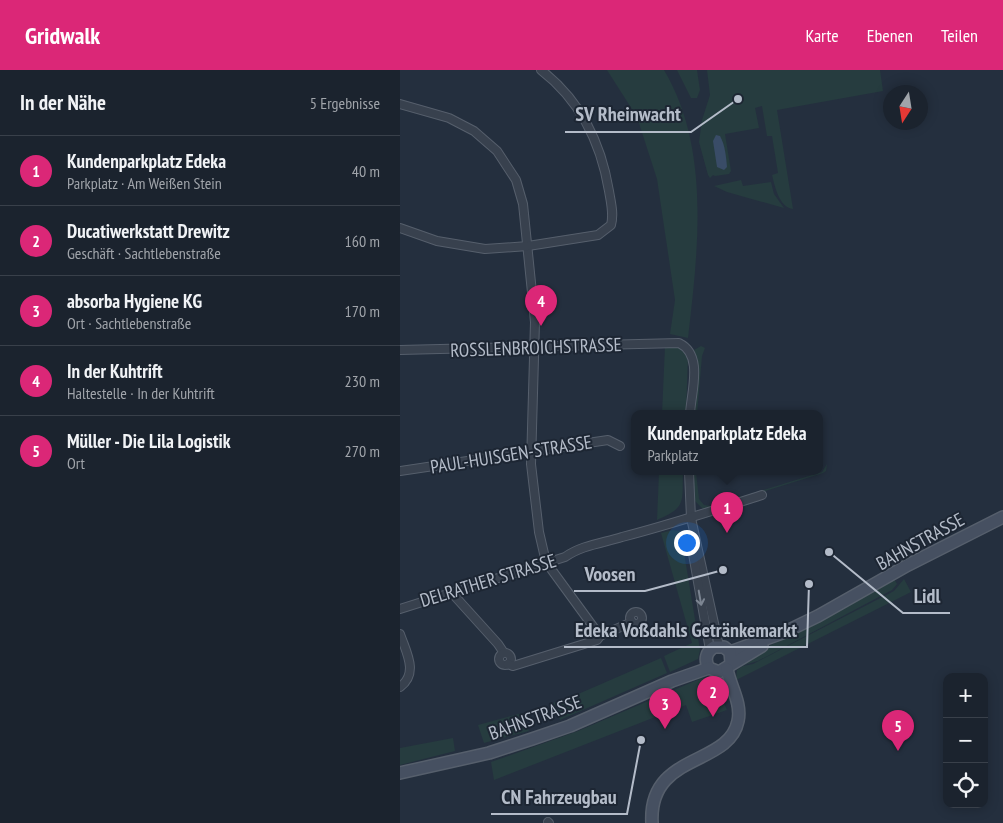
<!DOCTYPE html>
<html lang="de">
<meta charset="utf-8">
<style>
body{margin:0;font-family:"PT Sans Narrow",sans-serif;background:#242b36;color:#f1f3f6}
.controls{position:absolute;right:15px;bottom:15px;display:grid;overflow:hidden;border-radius:10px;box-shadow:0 2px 12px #0003}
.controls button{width:45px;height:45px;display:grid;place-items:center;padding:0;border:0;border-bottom:1px solid #39404a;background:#1b232e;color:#f1f3f6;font:25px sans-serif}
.compass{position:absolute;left:483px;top:15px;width:45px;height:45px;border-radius:50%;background:#1b232e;box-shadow:0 2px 12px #0003;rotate:192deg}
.you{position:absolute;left:286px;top:472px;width:18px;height:18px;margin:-12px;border:4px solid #fff;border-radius:50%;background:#1a73e8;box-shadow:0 0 0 8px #1a73e833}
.badge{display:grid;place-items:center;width:32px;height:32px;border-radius:50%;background:#db2777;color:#fff;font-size:16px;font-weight:700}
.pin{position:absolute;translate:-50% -41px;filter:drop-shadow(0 1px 2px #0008)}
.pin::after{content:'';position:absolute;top:26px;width:18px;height:15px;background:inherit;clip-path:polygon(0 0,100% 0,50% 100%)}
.popup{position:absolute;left:231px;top:340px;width:192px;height:65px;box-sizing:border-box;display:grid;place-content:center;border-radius:10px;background:#1b232e;filter:drop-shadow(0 1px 4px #0005);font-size:16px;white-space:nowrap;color:#a0a4aa}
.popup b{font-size:19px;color:#f1f3f6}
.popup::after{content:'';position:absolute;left:50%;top:100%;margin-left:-10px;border:10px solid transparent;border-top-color:#1b232e}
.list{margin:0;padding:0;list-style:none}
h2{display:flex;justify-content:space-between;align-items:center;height:65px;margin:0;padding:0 20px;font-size:21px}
h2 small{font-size:16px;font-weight:400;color:#a0a4aa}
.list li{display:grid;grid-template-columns:32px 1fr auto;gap:15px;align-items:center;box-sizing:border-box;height:70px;padding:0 20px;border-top:1px solid #39404a}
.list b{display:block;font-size:19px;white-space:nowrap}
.list p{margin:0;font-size:16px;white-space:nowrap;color:#a0a4aa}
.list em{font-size:16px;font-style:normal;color:#a0a4aa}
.icon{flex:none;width:28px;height:28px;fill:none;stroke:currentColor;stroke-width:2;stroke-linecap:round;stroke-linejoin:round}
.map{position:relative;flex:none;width:603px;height:753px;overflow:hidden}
header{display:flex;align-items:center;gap:30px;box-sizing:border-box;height:70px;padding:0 25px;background:#db2777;color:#fff}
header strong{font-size:24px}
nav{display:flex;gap:28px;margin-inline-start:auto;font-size:18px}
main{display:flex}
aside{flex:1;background:#1b232e}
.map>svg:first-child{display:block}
.green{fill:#263c3f}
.water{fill:#394c67}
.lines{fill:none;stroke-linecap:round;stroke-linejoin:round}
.street-casing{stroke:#565f6c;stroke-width:10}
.secondary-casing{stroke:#565f6c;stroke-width:14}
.street{stroke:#38414e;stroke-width:8}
.secondary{stroke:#465061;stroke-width:11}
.oneway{stroke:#7c8592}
.labels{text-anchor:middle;stroke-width:4;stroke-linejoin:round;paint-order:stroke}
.street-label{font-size:19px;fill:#b4bcc9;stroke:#1d2633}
.leader{fill:none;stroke:#b4bcc9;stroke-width:2}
.callout-dot{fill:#b4bcc9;stroke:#1d2633;stroke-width:2}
.callout-label{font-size:20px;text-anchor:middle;font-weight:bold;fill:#b4bcc9;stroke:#1d2633;stroke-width:4;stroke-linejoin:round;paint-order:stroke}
</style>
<header>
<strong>Gridwalk</strong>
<nav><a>Karte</a><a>Ebenen</a><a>Teilen</a></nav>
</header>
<main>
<aside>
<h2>In der Nähe<small>5 Ergebnisse</small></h2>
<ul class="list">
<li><span class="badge">1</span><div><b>Kundenparkplatz Edeka</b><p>Parkplatz · Am Weißen Stein</p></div><em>40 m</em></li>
<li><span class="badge">2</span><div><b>Ducatiwerkstatt Drewitz</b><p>Geschäft · Sachtlebenstraße</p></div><em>160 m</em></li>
<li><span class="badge">3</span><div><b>absorba Hygiene KG</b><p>Ort · Sachtlebenstraße</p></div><em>170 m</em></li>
<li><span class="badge">4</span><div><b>In der Kuhtrift</b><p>Haltestelle · In der Kuhtrift</p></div><em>230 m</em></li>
<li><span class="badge">5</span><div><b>Müller - Die Lila Logistik</b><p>Ort</p></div><em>270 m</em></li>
</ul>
</aside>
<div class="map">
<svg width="603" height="753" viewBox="0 0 603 753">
<rect width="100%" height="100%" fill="#242f3e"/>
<g class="green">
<path d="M207,0H264C311,79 298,181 288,268L270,264L275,230L257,109L237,47Z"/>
<path d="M277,0H297L300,20L297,28H291Z"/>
<path d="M307,0H480L483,21L377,40L393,139C379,137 375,117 372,105L378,103L372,66H367L362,36L355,38L359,58L325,64L331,101L329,104L315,106L313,105L310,108L308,105L299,72L302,50L310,25Z"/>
<path d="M341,110L343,116L371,112L374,124L384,138L327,122L314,116Z"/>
<path d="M265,276L281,278L288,285L286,344H262Z"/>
<path d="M301,276L305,278L302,286L297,344H294L298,294L294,280Z"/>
<path d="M427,394L426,401L423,403L304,440L295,431L293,402H296L299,429L304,435L311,436L422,402Z"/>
<path d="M259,402H283C282,432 287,437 257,450Z"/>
<path d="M273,460L280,461L281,464L300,580L298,589L270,602L264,586L292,573L261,463Z"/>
<path d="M494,509L497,514L492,520L358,591L344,595L347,592L343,590Z"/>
<path d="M504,509L511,522L336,610L337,600L343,596L353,594L494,521Z"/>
<path d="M261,588L267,603L160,650L153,633L169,628Z"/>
<path d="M302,608L313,609L327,640L292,652L286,635L94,710L91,692L178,661Z"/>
<path d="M122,643L129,661L84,673L78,655Z"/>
<path d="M53,668L55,681L0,695V678Z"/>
</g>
<path class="water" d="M316,65L320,66C325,75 326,86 327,97L324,100L317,97L313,71Z"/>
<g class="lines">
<defs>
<g id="street">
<path d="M0,34L49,48L74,61L97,81L116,110L123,134L135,252L131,394L139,462L146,492L200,566"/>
<path d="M0,158L37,171L85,179L128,176L198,165L211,155C214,144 211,133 209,121C201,73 180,30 141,0"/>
<path d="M0,280L279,273C304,285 291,322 290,344"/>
<path d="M0,401L208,370L220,376"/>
<path d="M289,402L291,448L319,576"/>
<path d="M294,469L293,484L310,580"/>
<path d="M51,522L98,574L104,583"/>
<path d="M0,539L165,487C182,475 203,473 222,467C269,455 315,440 362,425"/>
<circle cx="236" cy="548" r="6"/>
<path d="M0,564C6,582 19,603 0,617"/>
<circle cx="105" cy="589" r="6"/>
<path d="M108,594L113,596L197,570L200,566L232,552"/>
<path d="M148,752L149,753"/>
</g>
<g id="secondary">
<path d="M330,582L385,562L418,546L508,495L603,447"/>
<path d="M331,593L330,582L324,577H314C306,582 304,590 309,598L319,602L362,576"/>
<path d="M0,703L89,683L132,669L170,656L272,611L309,598"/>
<path d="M252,753C248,682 329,697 338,651C342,633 330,616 327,599"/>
</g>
</defs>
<use href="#street" class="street-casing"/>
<use href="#secondary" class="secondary-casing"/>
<use href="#street" class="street"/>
<use href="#secondary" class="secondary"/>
</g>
<defs><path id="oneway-shaft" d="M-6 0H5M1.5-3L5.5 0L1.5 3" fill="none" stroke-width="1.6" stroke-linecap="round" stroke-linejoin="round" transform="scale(1.25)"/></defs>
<use class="oneway" href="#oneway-shaft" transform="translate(300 528) rotate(80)"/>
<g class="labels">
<g class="street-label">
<text transform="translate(136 277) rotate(-2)" y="7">ROSSLENBROICHSTRASSE</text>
<text transform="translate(111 384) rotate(-9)" y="7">PAUL-HUISGEN-STRASSE</text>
<text transform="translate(520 471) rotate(-29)" y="7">BAHNSTRASSE</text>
<text transform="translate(88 510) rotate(-17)" y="7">DELRATHER STRASSE</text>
<text transform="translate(135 647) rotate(-20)" y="7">BAHNSTRASSE</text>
</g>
</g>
<path class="leader" d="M338 29L291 62H165M323 500L245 521H174M429 482L503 543H550M409 514L407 577H164M241 670L227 744H91"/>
<g class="callout-dot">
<circle cx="338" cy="29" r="5"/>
<circle cx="323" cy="500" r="5"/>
<circle cx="429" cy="482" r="5"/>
<circle cx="409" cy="514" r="5"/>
<circle cx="241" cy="670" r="5"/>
</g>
<g class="callout-label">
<text x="228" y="51">SV Rheinwacht</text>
<text x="210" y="511">Voosen</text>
<text x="527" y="533">Lidl</text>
<text x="286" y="567">Edeka Voßdahls Getränkemarkt</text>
<text x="159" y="734">CN Fahrzeugbau</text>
</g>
</svg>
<div class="controls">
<button>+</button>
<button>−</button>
<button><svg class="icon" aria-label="locate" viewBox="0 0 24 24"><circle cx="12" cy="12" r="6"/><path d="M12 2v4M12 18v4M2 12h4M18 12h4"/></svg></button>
</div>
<svg class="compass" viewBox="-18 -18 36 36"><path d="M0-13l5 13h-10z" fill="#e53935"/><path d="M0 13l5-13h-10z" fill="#a0a4aa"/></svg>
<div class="you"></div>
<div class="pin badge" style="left:327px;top:463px">1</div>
<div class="popup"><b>Kundenparkplatz Edeka</b>Parkplatz</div>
<div class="pin badge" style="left:313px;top:647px">2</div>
<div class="pin badge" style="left:265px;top:659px">3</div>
<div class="pin badge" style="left:141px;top:256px">4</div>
<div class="pin badge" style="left:498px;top:681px">5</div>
</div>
</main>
